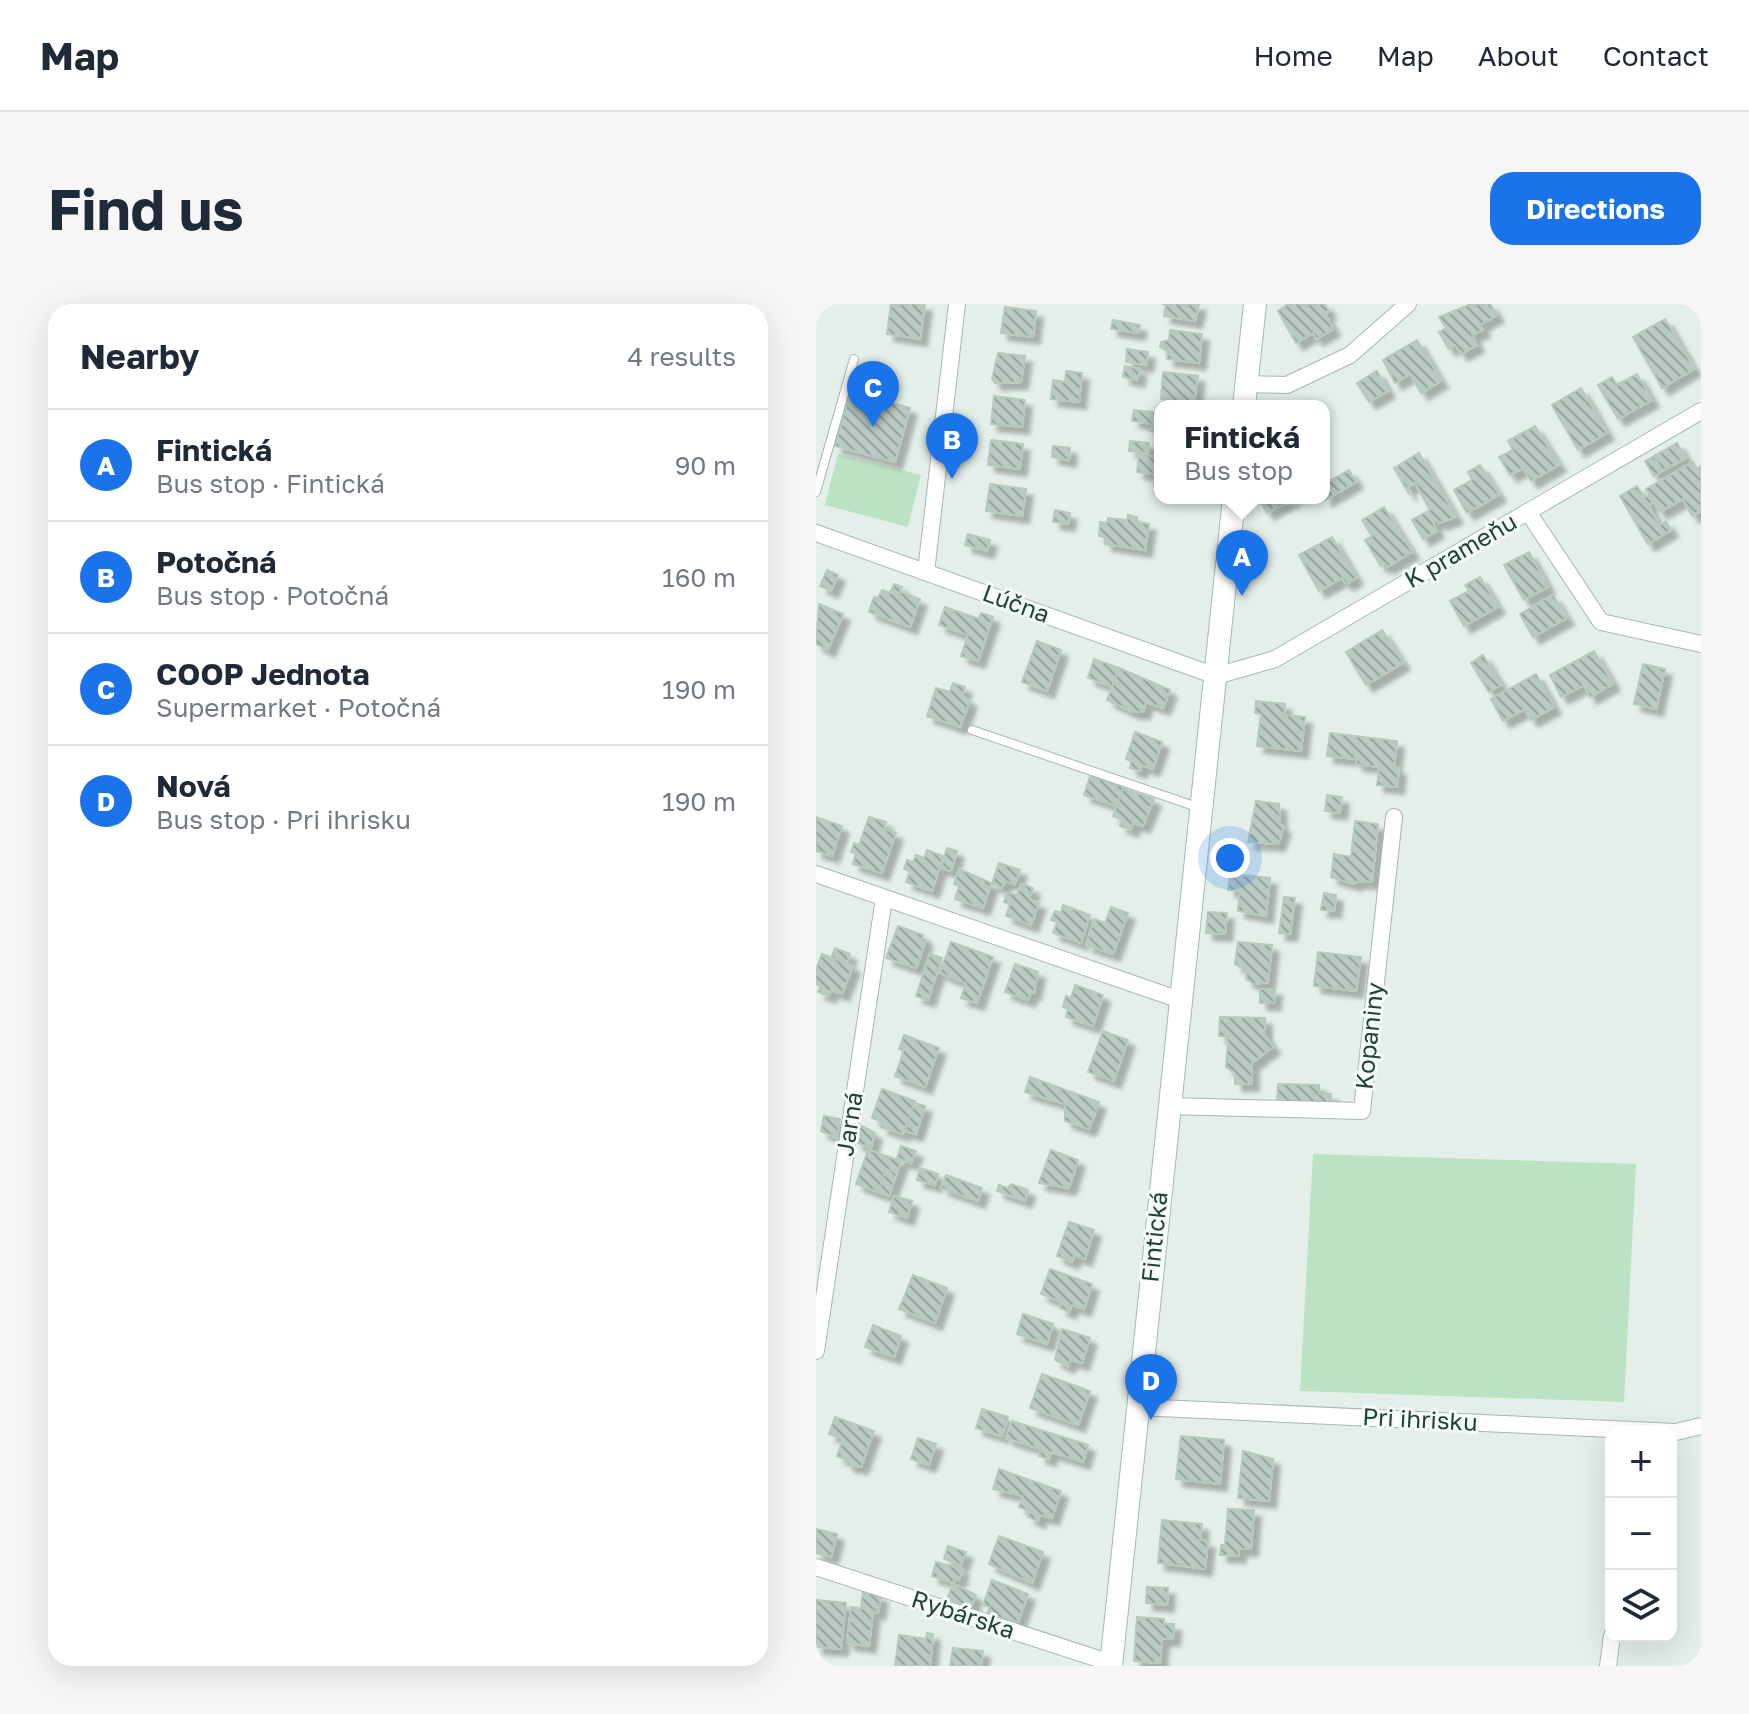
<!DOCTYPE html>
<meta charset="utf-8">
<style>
body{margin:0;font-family:"Golos Text",sans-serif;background:#f6f6f7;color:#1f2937}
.controls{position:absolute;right:24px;bottom:24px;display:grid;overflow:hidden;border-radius:16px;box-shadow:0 8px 32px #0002}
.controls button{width:72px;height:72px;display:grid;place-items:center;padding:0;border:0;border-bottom:2px solid #e0e1e3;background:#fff;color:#1f2937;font:40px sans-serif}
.you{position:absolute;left:414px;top:554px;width:28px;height:28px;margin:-20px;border:6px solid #fff;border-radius:50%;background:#1a73e8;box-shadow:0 0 0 12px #1a73e833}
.badge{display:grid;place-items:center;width:52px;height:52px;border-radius:50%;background:#1a73e8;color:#fff;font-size:26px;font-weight:700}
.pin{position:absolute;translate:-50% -66px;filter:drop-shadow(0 2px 4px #0008)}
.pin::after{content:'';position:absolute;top:42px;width:28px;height:24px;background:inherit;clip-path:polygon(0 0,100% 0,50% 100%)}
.popup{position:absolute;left:338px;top:96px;width:176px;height:104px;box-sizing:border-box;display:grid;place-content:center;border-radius:16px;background:#fff;filter:drop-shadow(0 2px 6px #0005);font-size:26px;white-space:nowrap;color:#747a83}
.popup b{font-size:30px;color:#1f2937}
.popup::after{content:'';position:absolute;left:50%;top:100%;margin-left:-16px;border:16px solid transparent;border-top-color:#fff}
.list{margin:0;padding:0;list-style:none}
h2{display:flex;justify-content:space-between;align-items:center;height:104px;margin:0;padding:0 32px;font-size:34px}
h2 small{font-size:26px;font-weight:400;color:#747a83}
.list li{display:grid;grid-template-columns:52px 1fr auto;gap:24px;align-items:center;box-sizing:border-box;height:112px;padding:0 32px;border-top:2px solid #e0e1e3}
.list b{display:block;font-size:30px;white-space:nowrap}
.list p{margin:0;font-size:26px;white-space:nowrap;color:#747a83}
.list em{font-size:26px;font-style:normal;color:#747a83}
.icon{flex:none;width:44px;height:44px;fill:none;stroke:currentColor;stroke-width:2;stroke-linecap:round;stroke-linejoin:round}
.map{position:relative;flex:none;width:885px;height:1362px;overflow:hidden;border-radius:24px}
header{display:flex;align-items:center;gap:48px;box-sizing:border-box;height:112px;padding:0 40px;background:#fff;border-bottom:2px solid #e0e1e3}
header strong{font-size:38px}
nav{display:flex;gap:44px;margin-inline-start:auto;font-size:28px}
.intro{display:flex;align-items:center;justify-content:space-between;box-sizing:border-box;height:192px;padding:0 48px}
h1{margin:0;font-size:56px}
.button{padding:20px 36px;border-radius:24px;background:#1a73e8;color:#fff;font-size:28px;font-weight:700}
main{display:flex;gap:48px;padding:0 48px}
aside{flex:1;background:#fff;border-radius:24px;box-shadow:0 8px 32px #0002}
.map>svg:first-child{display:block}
.pitch{fill:#bbe2c2}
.building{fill:url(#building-back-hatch);stroke:#b6c9bf;stroke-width:2;filter:url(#shadow)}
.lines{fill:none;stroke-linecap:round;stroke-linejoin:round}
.lane-casing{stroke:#a6b8b0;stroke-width:10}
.street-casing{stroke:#a6b8b0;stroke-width:18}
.secondary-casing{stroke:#a1bcb0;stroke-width:24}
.lane{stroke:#fff;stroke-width:8}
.street{stroke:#fff;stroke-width:16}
.secondary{stroke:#fff;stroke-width:22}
.labels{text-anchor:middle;stroke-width:6;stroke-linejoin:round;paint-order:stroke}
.street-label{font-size:24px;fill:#214336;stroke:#f5fbf7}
</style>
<header>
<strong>Map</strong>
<nav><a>Home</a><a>Map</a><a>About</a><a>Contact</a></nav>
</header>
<div class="intro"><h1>Find us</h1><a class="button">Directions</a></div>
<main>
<aside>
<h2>Nearby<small>4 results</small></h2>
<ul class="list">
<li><span class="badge">A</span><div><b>Fintická</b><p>Bus stop · Fintická</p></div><em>90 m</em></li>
<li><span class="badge">B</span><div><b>Potočná</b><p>Bus stop · Potočná</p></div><em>160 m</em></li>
<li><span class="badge">C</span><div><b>COOP Jednota</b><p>Supermarket · Potočná</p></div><em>190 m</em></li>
<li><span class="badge">D</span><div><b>Nová</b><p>Bus stop · Pri ihrisku</p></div><em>190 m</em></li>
</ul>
</aside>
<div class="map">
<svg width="885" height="1362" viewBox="0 0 885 1362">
<defs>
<pattern id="building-back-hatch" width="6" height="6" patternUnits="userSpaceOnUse" patternTransform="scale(2)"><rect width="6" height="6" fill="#b9cac2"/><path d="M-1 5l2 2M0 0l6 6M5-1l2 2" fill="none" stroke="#96a69e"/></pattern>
<filter id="shadow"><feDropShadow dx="7" dy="7" stdDeviation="2" flood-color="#0004"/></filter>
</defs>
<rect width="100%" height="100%" fill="#e4efe9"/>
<g class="pitch">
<path d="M22,150L105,171L92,223L9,201Z"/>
<path d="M497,850L820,860L808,1098L484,1087Z"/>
</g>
<g class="building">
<path d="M75,0H109L104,35L71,30Z"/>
<path d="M346,0H383L379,17L348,12L350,1Z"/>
<path d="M509,0L513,7L509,9L517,25L500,35L497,29L480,39L462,7L472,0Z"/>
<path d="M655,0H674L681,11L664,21L667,26L656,31L661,41L645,50L639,41L633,45L623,28L630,24L623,13Z"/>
<path d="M189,3L220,7L217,33L185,29Z"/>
<path d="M849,15L878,65L846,84L817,33Z"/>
<path d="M297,16L324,21L322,29L295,25Z"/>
<path d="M354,26L386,30L383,59L351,55L352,47L344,43L345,38L353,36Z"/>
<path d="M601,36L625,77L605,89L594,70L579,79L567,56Z"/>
<path d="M311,45L332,48L330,61L310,58Z"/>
<path d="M182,49L209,52L205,78L179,79L176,75Z"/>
<path d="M309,62L324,65L321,76L307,73Z"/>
<path d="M250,67L266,69L263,98L235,95L237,76L249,78Z"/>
<path d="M561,67L572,87L553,98L541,79Z"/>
<path d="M347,68L382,72L378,99L345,95Z"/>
<path d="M821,70L836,96L802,115L782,81L796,73L801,81Z"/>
<path d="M765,84L791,129L762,146L736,101Z"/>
<path d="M34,88L94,104L79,158L19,142Z"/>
<path d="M178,92L209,96L206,123L175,120Z"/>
<path d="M318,106L344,109V129L335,127L337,120L316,117Z"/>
<path d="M719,122L743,161L715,177L707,164L694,171L683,153L697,146L692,137Z"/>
<path d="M175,136L207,140L204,165L172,161Z"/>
<path d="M314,137L333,139L332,149L313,147Z"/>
<path d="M861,139L870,154L846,167L838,152Z"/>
<path d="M237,142L254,144L253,156L236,153Z"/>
<path d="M603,149L640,213L623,219L621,216L617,219L621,227L607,235L596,216L614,206L599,179L591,184L594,191L578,164Z"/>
<path d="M323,151L344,153V182H338L339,170L321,168Z"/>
<path d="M838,152L846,167L838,172L829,157Z"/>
<path d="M877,158L881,165L885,162V207L876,212L867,195L844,208L830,185Z"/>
<path d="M664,161L683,191L651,209L638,186L656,176L652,168Z"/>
<path d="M533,166L540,178L509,196L508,180Z"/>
<path d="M174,180L210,185L206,212L170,207Z"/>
<path d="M821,182L828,194L834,191L838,198L832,201L843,221L850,217L855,226L832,240L804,192Z"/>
<path d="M443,194H478L451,209Z"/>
<path d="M568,203L596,248L571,263L569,259L565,262L549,236L556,232L546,216Z"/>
<path d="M239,206L254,209L252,220L237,218Z"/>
<path d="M312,211L321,213V218L333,220L329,246L289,240V233L283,232L284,218L291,219L292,214L311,216Z"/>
<path d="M152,230L174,236L171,247L149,241Z"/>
<path d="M516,233L540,274L530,280L526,274L503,287L483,251Z"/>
<path d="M713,248L732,283L708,296L688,261Z"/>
<path d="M11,266L22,271L15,287L4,282Z"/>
<path d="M664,273L682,303L648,322L634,297L653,287L649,281Z"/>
<path d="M78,280L86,283L84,288L104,295L94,323L53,308L58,293L62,294L66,286L74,289Z"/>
<path d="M737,291L751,314L717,333L704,310Z"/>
<path d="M3,300L27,310L12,346L0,340Z"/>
<path d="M129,303L163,315L165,309L177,313L162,357L145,352L152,331L123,321Z"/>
<path d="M566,326L587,359L550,381L530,348Z"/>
<path d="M221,337L245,346L231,387L206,378Z"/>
<path d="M778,347L797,380L774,393L768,381L745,393L734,371Z"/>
<path d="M667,351L685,381L673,388L655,359Z"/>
<path d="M278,355L303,364L296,383L272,374Z"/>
<path d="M827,360L849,365L840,405L818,400Z"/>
<path d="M303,364L354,386L347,404L330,398L327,408H317L291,396Z"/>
<path d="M720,370L738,403L715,416L709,405L687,417L675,395Z"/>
<path d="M137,379L149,383L146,392L154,397L144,423L111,412L120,384L134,388Z"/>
<path d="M440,397L469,400L468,411L489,413L485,447L441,442L445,410L439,409Z"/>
<path d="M319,428L346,438L337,465L326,461L324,467L314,464L315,457L310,455Z"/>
<path d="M514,429L581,437L578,463L583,464L581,483L561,481L563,463L540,460L541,455L511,452Z"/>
<path d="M274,472L308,483L301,502L268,491Z"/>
<path d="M307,484L338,495L327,522L317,519L315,526L304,522L306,515L297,512Z"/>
<path d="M511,491L526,493L524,509L509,507Z"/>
<path d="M440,497L463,500L464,520L468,523L462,540L432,538Z"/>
<path d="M0,513L26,522L16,552L0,547Z"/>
<path d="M53,513L70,518L68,525L80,529L66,569L37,560L40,549L35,548L38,539L43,541Z"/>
<path d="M539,517L562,520L556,578L543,577L538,580L515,573L518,550L535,553Z"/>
<path d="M131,544L141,547L135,567L125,564Z"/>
<path d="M111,546L127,552L116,587L90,578L94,567L88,565L91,556L97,558L100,551L108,554Z"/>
<path d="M183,559L204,566L199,580L189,577L186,584L176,580Z"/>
<path d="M143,565L175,579L167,604L139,595L143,582L138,580Z"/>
<path d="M414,570L454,574L450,612L422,607L424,587L412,586Z"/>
<path d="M205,580L217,584L213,595L223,599L215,621L190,612L194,600L188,598L191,589L201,591Z"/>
<path d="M508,589L520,591L518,607L505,606Z"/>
<path d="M468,593L479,594L474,630L463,629Z"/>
<path d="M247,601L274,611L265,639L237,629L241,618L235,616L239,607L245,609Z"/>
<path d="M295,603L312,609L297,650L270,641L278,615L289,619Z"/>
<path d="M392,608L411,609L409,630L390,629Z"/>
<path d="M82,622L107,631L106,634L110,636L100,664L70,654Z"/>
<path d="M135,638L177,653L161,699L145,694L150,679L124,669Z"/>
<path d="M422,638L456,641L452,678L438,680L430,675L431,667L419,660Z"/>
<path d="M19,644L34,650L30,660L15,654Z"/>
<path d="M502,648L545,653L540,687L498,682Z"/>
<path d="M6,650L37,662L26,690L15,686L13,692L2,688L5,682L0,680V665Z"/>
<path d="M114,650L126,654L112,696L100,692Z"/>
<path d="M199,660L222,668L218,689L215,688L212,696L189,688Z"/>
<path d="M259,681L287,691L277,722L250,713L252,705L247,703L250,692L255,694Z"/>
<path d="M444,685H459L458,699H444Z"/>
<path d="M404,713L449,714V731L457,743L436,759V780H419V769L410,763L412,738L410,732H403Z"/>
<path d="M287,727L312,736L298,777L272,768Z"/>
<path d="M88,731L123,744L109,783L79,772L86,752L87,746L83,745Z"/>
<path d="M214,773L283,798L273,825L249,817V800L209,788Z"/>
<path d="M462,780L503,781V790H515V800L461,799Z"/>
<path d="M66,785L99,797L87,830L65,823L67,818L56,814Z"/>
<path d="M98,799L109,802L100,830L89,827Z"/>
<path d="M8,812L24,815L21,834L5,827Z"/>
<path d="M42,820L59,829L55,844L40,838Z"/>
<path d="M85,842L100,847L95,859L81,854Z"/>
<path d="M52,846L85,857L81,869L70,865L62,888L40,880Z"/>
<path d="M235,846L262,856L253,884L223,879Z"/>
<path d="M104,864L122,870L119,881L101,876Z"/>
<path d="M70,865L81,869L73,892L62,888Z"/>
<path d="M130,871L166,884L162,897L125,884Z"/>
<path d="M195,880L212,886L209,897L181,887L183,881L192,884Z"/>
<path d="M78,892L96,897L91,914L73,908Z"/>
<path d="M253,918L278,926L269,955L258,951L256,958L241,952Z"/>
<path d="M234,965L276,980L268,1005L256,1001L253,1008L244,1004L246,998L225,990Z"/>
<path d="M97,971L131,984L119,1019L83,1005Z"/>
<path d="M207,1010L237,1020L231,1040L201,1030Z"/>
<path d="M57,1021L85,1032L78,1053L49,1043Z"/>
<path d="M246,1025L274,1034L266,1059L254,1056L252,1062L239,1056Z"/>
<path d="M226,1070L274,1087L262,1121L214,1104Z"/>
<path d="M166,1105L192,1113L186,1132L160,1124Z"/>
<path d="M19,1113L58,1127L45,1163L32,1161L29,1155L21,1152L27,1135L13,1130Z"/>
<path d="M196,1117L272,1141L267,1158L235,1148L233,1155L223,1152L225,1145L190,1134Z"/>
<path d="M365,1132L408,1136L404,1180L360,1175Z"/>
<path d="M102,1134L120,1140L113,1161L95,1155Z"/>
<path d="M427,1147L457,1155L453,1197L422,1194Z"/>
<path d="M183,1165L245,1187L236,1214L224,1211L222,1217L212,1213L214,1207L203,1203L207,1192L177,1185Z"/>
<path d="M412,1205L438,1206L435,1245H423V1252L404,1251L405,1241H409Z"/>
<path d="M346,1216L386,1220L384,1236L392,1237L389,1265L342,1259Z"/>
<path d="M0,1225L21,1230L15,1253L0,1249Z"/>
<path d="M183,1232L227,1248L216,1279L173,1260Z"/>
<path d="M132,1242L150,1248L145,1261L128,1255Z"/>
<path d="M120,1258L146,1265L143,1276L138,1275L137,1279L116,1272Z"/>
<path d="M176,1276L212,1290L202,1318L179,1312L172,1308L174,1303L167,1301Z"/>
<path d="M137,1280L160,1291L155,1303L131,1295Z"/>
<path d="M331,1283L352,1284L351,1301L330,1299Z"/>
<path d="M47,1287L65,1292L62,1309L45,1304Z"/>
<path d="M0,1296L30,1299L25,1345L0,1343Z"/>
<path d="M35,1303L57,1306L53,1342L31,1339Z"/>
<path d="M321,1313L348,1315V1320H358L357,1335H346L344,1359L318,1357Z"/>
<path d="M111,1329L117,1330L114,1362H79L83,1331L110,1335Z"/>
<path d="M137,1344L167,1347L165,1362H134Z"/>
</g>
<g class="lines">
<defs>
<g id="lane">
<path d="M0,188L38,55"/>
<path d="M156,426L384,504"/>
</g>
<g id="street">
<path d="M430,80L471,81L534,51L592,0"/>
<path d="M712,208L785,318L885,340"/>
<path d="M0,229L400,372L459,355L885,107"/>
<path d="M110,268L141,0"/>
<path d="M0,570L364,696"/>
<path d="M353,802L546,807L578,513"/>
<path d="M0,1047L68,594"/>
<path d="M322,1103L860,1128L885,1122"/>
<path d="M0,1263L295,1359"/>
<path d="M792,1362L796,1332"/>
</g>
<g id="secondary">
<path d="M428,102L439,0"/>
<path d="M295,1362L418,194"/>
</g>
</defs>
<use href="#lane" class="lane-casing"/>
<use href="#street" class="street-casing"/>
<use href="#secondary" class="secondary-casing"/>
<use href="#lane" class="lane"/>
<use href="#street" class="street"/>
<use href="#secondary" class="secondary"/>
</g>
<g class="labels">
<g class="street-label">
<text transform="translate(645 247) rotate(-30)" y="8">K prameňu</text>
<text transform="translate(200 300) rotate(20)" y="8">Lúčna</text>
<text transform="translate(554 732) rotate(-84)" y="8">Kopaniny</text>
<text transform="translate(34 820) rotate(-81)" y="8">Jarná</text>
<text transform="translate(339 933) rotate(-84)" y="8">Fintická</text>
<text transform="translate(604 1116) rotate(3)" y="8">Pri ihrisku</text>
<text transform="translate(147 1311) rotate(18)" y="8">Rybárska</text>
</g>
</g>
</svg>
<div class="controls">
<button>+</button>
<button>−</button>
<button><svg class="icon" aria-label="layers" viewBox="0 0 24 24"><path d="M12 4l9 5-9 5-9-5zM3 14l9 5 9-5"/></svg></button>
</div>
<div class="you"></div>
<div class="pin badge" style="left:426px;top:292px">A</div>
<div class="popup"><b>Fintická</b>Bus stop</div>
<div class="pin badge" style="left:136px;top:175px">B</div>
<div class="pin badge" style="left:57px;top:123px">C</div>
<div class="pin badge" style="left:335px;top:1116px">D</div>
</div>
</main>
